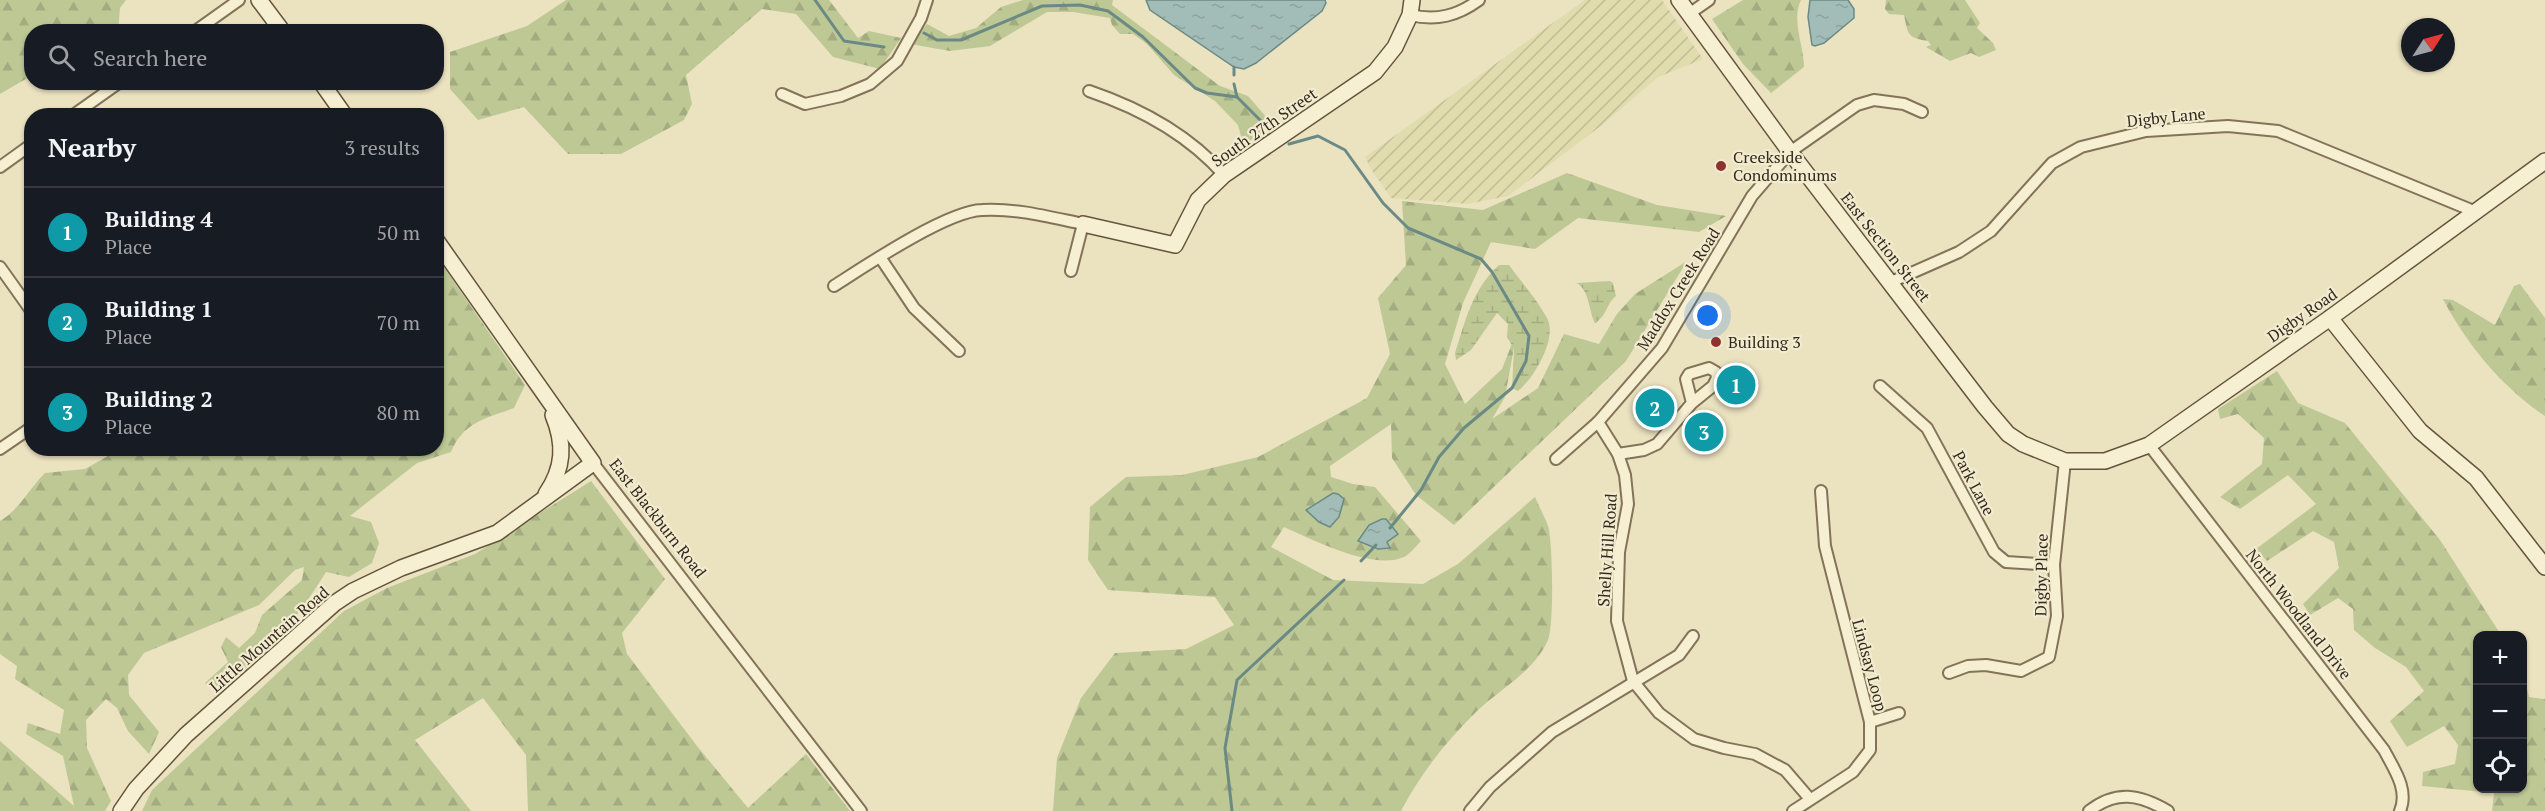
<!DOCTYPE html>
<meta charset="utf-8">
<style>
body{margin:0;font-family:"PT Serif",serif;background:#242831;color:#f1f3f6}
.controls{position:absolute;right:18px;bottom:18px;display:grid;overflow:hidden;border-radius:12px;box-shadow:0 2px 4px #0004}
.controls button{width:54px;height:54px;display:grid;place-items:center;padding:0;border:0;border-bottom:2px solid #363941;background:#171b24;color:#f1f3f6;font:30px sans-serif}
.compass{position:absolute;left:2401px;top:18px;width:54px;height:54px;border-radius:50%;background:#171b24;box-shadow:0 2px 4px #0004;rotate:54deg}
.you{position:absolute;left:1708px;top:316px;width:21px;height:21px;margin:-15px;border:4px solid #fff;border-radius:50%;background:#1a73e8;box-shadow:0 0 0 9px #1a73e833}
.badge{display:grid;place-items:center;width:39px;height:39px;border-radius:50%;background:#ea580c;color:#fff;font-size:20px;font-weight:700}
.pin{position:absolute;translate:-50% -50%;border:3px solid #fff;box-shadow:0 2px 6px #0006}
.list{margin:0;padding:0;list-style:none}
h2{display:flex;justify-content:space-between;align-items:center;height:78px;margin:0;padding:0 24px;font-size:26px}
h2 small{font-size:20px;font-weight:400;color:#9ea1a6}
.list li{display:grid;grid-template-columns:39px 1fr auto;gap:18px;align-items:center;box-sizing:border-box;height:90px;padding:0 24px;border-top:2px solid #363941}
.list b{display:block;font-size:22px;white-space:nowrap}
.list p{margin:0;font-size:20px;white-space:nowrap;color:#9ea1a6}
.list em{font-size:20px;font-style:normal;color:#9ea1a6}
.icon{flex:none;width:33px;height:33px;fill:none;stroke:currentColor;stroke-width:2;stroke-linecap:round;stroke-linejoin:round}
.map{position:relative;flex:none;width:2545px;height:811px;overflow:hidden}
.search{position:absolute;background:#171b24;box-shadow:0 2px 4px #0004;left:24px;top:24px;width:420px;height:66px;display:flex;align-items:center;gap:15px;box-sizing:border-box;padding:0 21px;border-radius:24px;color:#9ea1a6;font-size:22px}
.panel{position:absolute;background:#171b24;box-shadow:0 2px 4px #0004;left:24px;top:108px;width:420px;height:348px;border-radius:24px}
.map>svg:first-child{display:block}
.farmland{fill:url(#farmland-furrows)}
.forest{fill:url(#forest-firs)}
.wetland{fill:url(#wetland-marsh)}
.water{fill:url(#water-ripples);stroke:#6b8a85;stroke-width:1.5}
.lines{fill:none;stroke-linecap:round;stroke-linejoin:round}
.stream{stroke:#6b8a85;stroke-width:3}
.street-casing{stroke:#837359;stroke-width:14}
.secondary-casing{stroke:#64543c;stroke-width:18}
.street{stroke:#f6efd2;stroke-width:10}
.secondary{stroke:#f6efd2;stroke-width:15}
.poi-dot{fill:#8e342d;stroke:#f3ebcf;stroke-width:2}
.labels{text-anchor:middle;stroke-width:4.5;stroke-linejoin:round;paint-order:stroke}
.street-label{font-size:16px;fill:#33291d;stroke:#f3ebcf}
.poi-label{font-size:16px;fill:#33291d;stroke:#f3ebcf;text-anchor:start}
</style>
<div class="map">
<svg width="2545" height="811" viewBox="0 0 2545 811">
<defs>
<pattern id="farmland-furrows" width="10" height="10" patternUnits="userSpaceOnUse" patternTransform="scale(1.5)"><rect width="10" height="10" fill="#e0dcae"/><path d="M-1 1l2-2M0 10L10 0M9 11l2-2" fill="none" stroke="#c1bd95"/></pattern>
<pattern id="forest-firs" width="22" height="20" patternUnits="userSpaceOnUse" patternTransform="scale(1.5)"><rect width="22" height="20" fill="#bdc895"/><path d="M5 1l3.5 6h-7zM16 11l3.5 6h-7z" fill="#a3ac80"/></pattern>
<pattern id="wetland-marsh" width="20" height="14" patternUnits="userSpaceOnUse" patternTransform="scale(1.5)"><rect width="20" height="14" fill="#bdc895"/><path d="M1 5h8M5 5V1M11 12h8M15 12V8" fill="none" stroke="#a3ac80"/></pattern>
<pattern id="water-ripples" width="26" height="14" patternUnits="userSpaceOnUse" patternTransform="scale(1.5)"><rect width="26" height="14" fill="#a2bdb7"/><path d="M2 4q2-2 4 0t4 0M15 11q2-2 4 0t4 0" fill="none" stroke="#8ca29d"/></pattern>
</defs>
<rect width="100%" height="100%" fill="#ebe2c0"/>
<path class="farmland" d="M1585,0H1662L1703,59L1658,77L1602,125L1508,196L1467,204L1391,198L1371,169L1365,157Z"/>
<g class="forest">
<path d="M0,0H126L120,8L118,31L32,32L31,76L0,94Z"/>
<path d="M566,0H829L858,38L869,31L901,38L880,69L833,57L796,14L762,9L686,75L692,104L684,120L621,154H568L524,107L478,120L450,89V52L527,26Z"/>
<path d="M1023,0H1113L1112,5L1220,86L1248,96L1273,125L1245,144L1242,140L1238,125L1215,101L1174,75L1147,44L1133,34H1120L1112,25L1110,18L1073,12H1047L990,46L950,51L910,44L927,24L949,36L976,28L1001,7Z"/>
<path d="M1743,0H1801C1791,20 1804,46 1804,67L1771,93L1743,64L1712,19Z"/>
<path d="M1886,0H1965L1980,23L1977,28L1993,43L1996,50L1979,57L1971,53L1950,61L1926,47L1931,45L1928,41C1907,38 1908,34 1904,15L1889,14L1885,9Z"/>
<path d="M1567,173L1657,205L1726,216L1699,232L1578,218L1535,249L1491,242L1463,303L1445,364L1465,404L1502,369L1517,331L1505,397L1492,419L1538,388L1564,334L1599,344L1617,314L1635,294L1687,261L1626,361L1454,525L1416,495L1392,458L1391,424L1330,466L1331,477L1353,484L1375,487L1421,541C1416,546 1410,554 1404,557C1374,571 1313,540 1284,527L1271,547L1333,580L1423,584L1458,564L1535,497C1539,507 1545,517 1548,526C1553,542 1554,626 1548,640C1535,670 1502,688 1478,710C1447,740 1421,773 1401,811H1053L1057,758L1081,698L1115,653L1186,649L1234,625L1215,597L1108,590L1088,560L1090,507L1126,477L1182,475L1258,457L1367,398L1390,354L1378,298L1406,265L1402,201L1483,210Z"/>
<path d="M437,257L525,385L514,408C487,418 463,422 451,452L417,463L350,516L371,522L379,543L372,563L349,577L326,572C298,617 262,666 212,689L205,683L228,662L221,647L226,637L239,648L255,633L262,615L302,580L304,567L295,570L259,605L144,653L128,675L129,695L159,732L149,754L128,731L117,708L106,699L86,720L87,748L111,801L105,811H0V741L74,806L63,756L26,734L28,723L60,734L64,710L15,679L17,666L0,654V521C20,509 28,490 45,473L85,469L115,452L117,449L436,448Z"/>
<path d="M2520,284L2545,318V416C2502,387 2467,345 2443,299L2453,300L2495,325L2514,286Z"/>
<path d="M2277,371L2298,403L2345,423L2440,540L2501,635L2478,636V788H2522L2523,674L2529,697L2545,699V811H2492L2494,793L2422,786L2423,772L2455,764L2458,745L2444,726L2407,747L2390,721L2424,691L2406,667L2375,648L2354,630L2353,609L2338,598L2310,615L2303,604L2339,568L2334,542L2313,531L2267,561L2256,549L2316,504L2288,475L2240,509L2220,497L2262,464L2264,438L2238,414L2220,419L2218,409Z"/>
<path d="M591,481L665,579L622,633L627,654L697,746L748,808L806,754L850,811H528L526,755L483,698L415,740L471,811H142L152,790L344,611L387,588L475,554Z"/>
</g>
<g class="wetland">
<path d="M1499,265H1509C1521,282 1537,299 1547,318C1558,338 1534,378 1518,391L1512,388L1514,349L1507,337L1508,324L1497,313L1471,350L1456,360L1455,353C1466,319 1472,290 1499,265Z"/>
<path d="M1610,281L1613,283L1616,296C1606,304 1607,316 1595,323C1588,309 1590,292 1577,283Z"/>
</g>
<g class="water">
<path d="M1146,0H1325L1326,3L1322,11L1256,63L1244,69L1234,67L1150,10Z"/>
<path d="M1810,0H1848L1854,9V18L1824,43L1815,46L1812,45L1808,17Z"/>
<path d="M1333,493L1338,494L1344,499L1339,517L1330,527L1319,522L1306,510Z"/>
<path d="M1382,519H1386L1398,534L1387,542L1390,548L1378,549L1358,541L1369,525Z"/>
</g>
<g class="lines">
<g class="stream">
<path d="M815,0L844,41L884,47"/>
<path d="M924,33L937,40H961L1042,6L1080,5L1108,11L1143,37L1195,88L1207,93L1237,97L1265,125"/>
<path d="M1234,67V75"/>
<path d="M1234,84L1237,97"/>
<path d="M1289,144L1318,136L1345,150L1383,203L1408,228L1481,259L1492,272L1529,336L1526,361L1512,388L1464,428L1439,457L1421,490L1390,528"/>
<path d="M1361,561L1376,545"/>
<path d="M1232,811L1225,748L1237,680L1344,580"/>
</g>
<defs>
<g id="street">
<path d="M1689,14L1709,0"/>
<path d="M1410,15C1437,21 1457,16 1479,0"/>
<path d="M194,32L239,0"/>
<path d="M1089,91C1139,108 1189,135 1224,175"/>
<path d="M782,94L805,104L841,96L870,84L897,61L921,18L927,0"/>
<path d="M72,116L120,82"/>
<path d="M0,167L32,144"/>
<path d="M880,257L914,308L959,351"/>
<path d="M0,267L32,312"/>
<path d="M1891,282L1959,252L1991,231L2052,163L2081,147L2146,131L2228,126L2278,131L2476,212"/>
<path d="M834,286C865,266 947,211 982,210C1016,208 1049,217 1083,224L1071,271"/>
<path d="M1880,386L1927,428L1994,552L2006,562L2054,565"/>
<path d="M1598,422L1618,454L1625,475L1628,504L1619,552L1617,621L1633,681L1659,713L1694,739L1724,748L1755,754L1785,770L1810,799"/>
<path d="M2149,445L2384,750C2394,769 2409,790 2400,811"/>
<path d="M0,449L32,427"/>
<path d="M1618,454L1644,450L1657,444L1692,403L1713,386L1717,378L1716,372L1709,368L1689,374L1686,379L1692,403"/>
<path d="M1556,459L1598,422L1662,348L1752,196L1790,152L1857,105L1874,100L1904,104L1922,112"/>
<path d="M593,463L861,811"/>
<path d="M1949,673L1968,666L1986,665L2021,671L2049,657L2057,616L2054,565L2065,461"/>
<path d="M1870,722L1899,713"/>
<path d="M1470,811L1490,787L1552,732L1679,655L1693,636"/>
<path d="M1793,811L1853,772L1870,750V722L1825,546L1821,491"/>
<path d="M2089,811C2116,790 2139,794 2168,811"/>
</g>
<g id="secondary">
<path d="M259,0L283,32"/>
<path d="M1679,0L1790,152L1985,407L2008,434L2023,444L2065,461H2105L2149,445L2330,318L2545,161"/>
<path d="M321,82L345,116"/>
<path d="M1083,224L1175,245L1198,200L1224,175L1375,72L1395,47L1410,15L1412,0"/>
<path d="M2330,318L2420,431L2476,478L2545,567"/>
<path d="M546,494C564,468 565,444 553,415"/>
<path d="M121,811L136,789L186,735L335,603L353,591L401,568L497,533L593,463L436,240"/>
</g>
</defs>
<use href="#street" class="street-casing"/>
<use href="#secondary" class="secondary-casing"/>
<use href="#street" class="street"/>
<use href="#secondary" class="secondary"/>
</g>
<g class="poi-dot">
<circle cx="1721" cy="166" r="6"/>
<circle cx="1716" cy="342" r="6"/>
</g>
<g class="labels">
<g class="street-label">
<text transform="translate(2166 117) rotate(-6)" y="6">Digby Lane</text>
<text transform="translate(1264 127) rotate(-35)" y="6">South 27th Street</text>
<text transform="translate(1886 247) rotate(52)" y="6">East Section Street</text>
<text transform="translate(1678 289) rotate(-58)" y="6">Maddox Creek Road</text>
<text transform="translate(2302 315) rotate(-35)" y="6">Digby Road</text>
<text transform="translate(1974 483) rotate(62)" y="6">Park Lane</text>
<text transform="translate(658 518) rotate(52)" y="6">East Blackburn Road</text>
<text transform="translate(1607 550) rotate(-86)" y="6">Shelly Hill Road</text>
<text transform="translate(2041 575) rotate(-89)" y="6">Digby Place</text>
<text transform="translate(2299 614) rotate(52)" y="6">North Woodland Drive</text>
<text transform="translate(269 639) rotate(-41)" y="6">Little Mountain Road</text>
<text transform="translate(1870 665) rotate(75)" y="6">Lindsay Loop</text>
</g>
<g class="poi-label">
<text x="1733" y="163">Creekside<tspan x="1733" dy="18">Condominums</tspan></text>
<text x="1728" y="348">Building 3</text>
</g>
</g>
</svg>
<div class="controls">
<button>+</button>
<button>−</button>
<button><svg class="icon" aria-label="locate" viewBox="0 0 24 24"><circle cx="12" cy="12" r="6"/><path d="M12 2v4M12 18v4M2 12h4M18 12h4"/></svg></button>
</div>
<svg class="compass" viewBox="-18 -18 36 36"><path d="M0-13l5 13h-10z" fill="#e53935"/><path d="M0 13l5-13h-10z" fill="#9ea1a6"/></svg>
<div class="you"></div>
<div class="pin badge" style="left:1736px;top:385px;background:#0f9aa8">1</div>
<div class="pin badge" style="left:1655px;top:408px;background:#0f9aa8">2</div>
<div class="pin badge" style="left:1704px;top:432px;background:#0f9aa8">3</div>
<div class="search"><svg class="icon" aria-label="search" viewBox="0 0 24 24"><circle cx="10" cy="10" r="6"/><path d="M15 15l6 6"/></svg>Search here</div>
<section class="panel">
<h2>Nearby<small>3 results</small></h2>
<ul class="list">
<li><span class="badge" style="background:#0f9aa8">1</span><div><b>Building 4</b><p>Place</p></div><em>50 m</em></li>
<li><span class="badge" style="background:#0f9aa8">2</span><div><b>Building 1</b><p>Place</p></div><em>70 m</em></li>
<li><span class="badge" style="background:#0f9aa8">3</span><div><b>Building 2</b><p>Place</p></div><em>80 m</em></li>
</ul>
</section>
</div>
